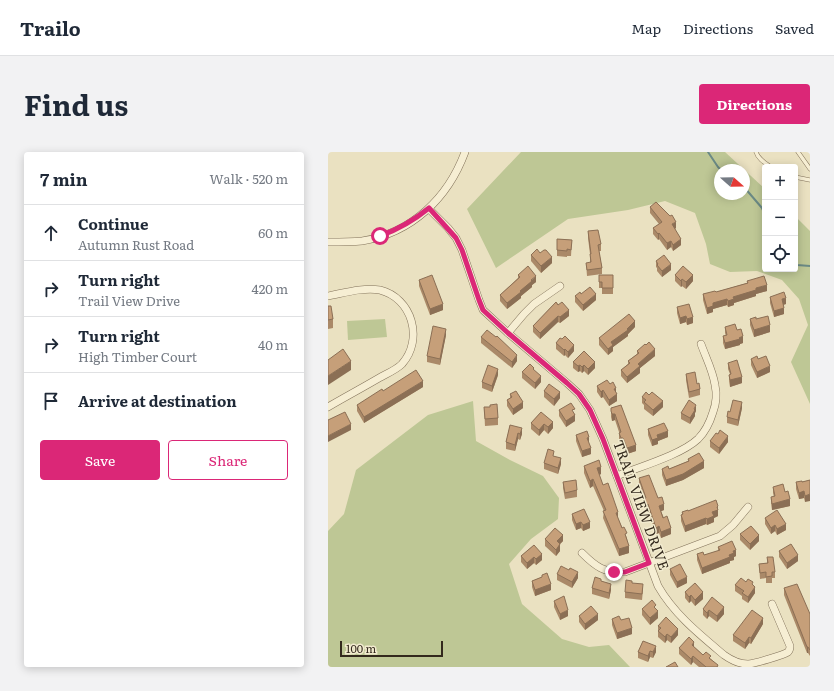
<!DOCTYPE html>
<meta charset="utf-8">
<style>
body{margin:0;font-family:Literata,serif;background:#f2f2f3;color:#1f2937}
.controls{position:absolute;right:12px;top:12px;display:grid;overflow:hidden;border-radius:4px;box-shadow:0 2px 10px #0003}
.controls button{width:36px;height:36px;display:grid;place-items:center;padding:0;border:0;border-bottom:1px solid #e0e1e3;background:#fff;color:#1f2937;font:20px sans-serif}
.compass{position:absolute;left:386px;top:12px;width:36px;height:36px;border-radius:50%;background:#fff;box-shadow:0 2px 10px #0003;rotate:110deg}
.scale{position:absolute;left:12px;bottom:10px;width:103px;box-sizing:border-box;padding-left:4px;border:2px solid #33291d;border-top:0;font-size:11px;line-height:14px;white-space:nowrap;color:#33291d;-webkit-text-stroke:3px #f2ebcf;paint-order:stroke}
.stop{position:absolute;width:12px;height:12px;margin:-9px;border:3px solid #db2777;border-radius:50%;background:#fff}
.stop.end{background:#db2777;border-color:#fff;box-shadow:0 1px 4px #0008}
.list{margin:0;padding:0;list-style:none}
h2{display:flex;justify-content:space-between;align-items:center;height:52px;margin:0;padding:0 16px;font-size:17px}
h2 small{font-size:13px;font-weight:400;color:#747a83}
.list li{display:grid;grid-template-columns:26px 1fr auto;gap:12px;align-items:center;box-sizing:border-box;height:56px;padding:0 16px;border-top:1px solid #e0e1e3}
.list b{display:block;font-size:15px;white-space:nowrap}
.list p{margin:0;font-size:13px;white-space:nowrap;color:#747a83}
.list em{font-size:13px;font-style:normal;color:#747a83}
.actions{display:flex;gap:8px;padding:12px 16px}
.actions a{flex:1;padding:9px 0;border:1px solid #db2777;border-radius:4px;text-align:center;font-size:14px;color:#db2777}
.actions .main{background:#db2777;color:#fff}
.icon{flex:none;width:22px;height:22px;fill:none;stroke:currentColor;stroke-width:2;stroke-linecap:round;stroke-linejoin:round}
.map{position:relative;flex:none;width:482px;height:515px;overflow:hidden;border-radius:4px}
header{display:flex;align-items:center;gap:24px;box-sizing:border-box;height:56px;padding:0 20px;background:#fff;border-bottom:1px solid #e0e1e3}
header strong{font-size:19px}
nav{display:flex;gap:22px;margin-inline-start:auto;font-size:14px}
.intro{display:flex;align-items:center;justify-content:space-between;box-sizing:border-box;height:96px;padding:0 24px}
h1{margin:0;font-size:28px}
.button{padding:10px 18px;border-radius:4px;background:#db2777;color:#fff;font-size:14px;font-weight:700}
main{display:flex;gap:24px;padding:0 24px}
aside{flex:1;background:#fff;border-radius:4px;box-shadow:0 2px 10px #0003}
.map>svg:first-child{display:block}
.green{fill:#bec795;fill-rule:evenodd}
.lines{fill:none;stroke-linecap:round;stroke-linejoin:round}
.stream{stroke:#6b8a85;stroke-width:2}
.service-casing{stroke:#82725a;stroke-width:4.5}
.minor-casing{stroke:#82725a;stroke-width:8}
.service{stroke:#f6eed3;stroke-width:3.5}
.minor{stroke:#f6eed3;stroke-width:7}
.wall{fill:#aa8968}
.shaded-wall{fill:#8b6f55}
.building{fill:#c69f79;stroke:#8b6f55}
.route{stroke:#db2777;stroke-width:5}
.labels{text-anchor:middle;stroke-width:3;stroke-linejoin:round;paint-order:stroke}
.street-label{font-size:14px;fill:#33291d;stroke:#f2ebcf}
</style>
<header>
<strong>Trailo</strong>
<nav><a>Map</a><a>Directions</a><a>Saved</a></nav>
</header>
<div class="intro"><h1>Find us</h1><a class="button">Directions</a></div>
<main>
<aside>
<h2>7 min<small>Walk · 520 m</small></h2>
<ul class="list">
<li><svg class="icon" aria-label="ahead" viewBox="0 0 24 24"><path d="M12 20V5M6 11l6-6 6 6"/></svg><div><b>Continue</b><p>Autumn Rust Road</p></div><em>60 m</em></li>
<li><svg class="icon" aria-label="right" viewBox="0 0 24 24"><path d="M7 20v-9h11M14 6l5 5-5 5"/></svg><div><b>Turn right</b><p>Trail View Drive</p></div><em>420 m</em></li>
<li><svg class="icon" aria-label="right" viewBox="0 0 24 24"><path d="M7 20v-9h11M14 6l5 5-5 5"/></svg><div><b>Turn right</b><p>High Timber Court</p></div><em>40 m</em></li>
<li><svg class="icon" aria-label="arrive" viewBox="0 0 24 24"><path d="M6 21V4h12l-3 4 3 4H6"/></svg><div><b>Arrive at destination</b></div></li>
</ul>
<div class="actions"><a class="main">Save</a><a>Share</a></div>
</aside>
<div class="map">
<svg width="482" height="515" viewBox="0 0 482 515">
<rect width="100%" height="100%" fill="#eae1c1"/>
<g class="green">
<path d="M193,0H397L437,37V117H467V64L482,79V252L463,210L480,173L471,147L454,128L429,119L402,120L382,112L378,92L367,61L337,49L300,58L240,67L168,116L139,57ZM392,18H416V42H392Z"/>
<path d="M57,167L59,185L20,188L19,169Z"/>
<path d="M145,249L148,289L182,308L215,324L231,346L230,367L203,387L181,412L194,452L234,487L261,495L281,493L302,515H0V379L16,362L28,318L100,263Z"/>
</g>
<g class="lines">
<g class="stream">
<path d="M380,0L390,15L393,18"/>
<path d="M416,35L434,56L437,63"/>
<path d="M467,111L469,113L482,114"/>
</g>
<defs>
<g id="service">
<path d="M428,0C430,7 437,11 443,15"/>
<path d="M470,0L482,17"/>
<path d="M467,25L482,28"/>
</g>
<g id="minor">
<path d="M101,57L120,76L128,86L134,98L151,148L155,158L180,181L239,231L251,242L262,258L275,287L330,434C346,462 371,482 396,503C403,508 411,512 420,512C425,512 456,503 460,500C462,498 462,497 462,494L444,452"/>
<path d="M0,90C11,90 23,90 34,89C84,81 120,46 137,0"/>
<path d="M0,144C16,141 35,135 52,138C84,146 96,187 74,212C68,218 58,222 51,226C34,236 17,245 0,255"/>
<path d="M180,181L196,162L206,152L232,134"/>
<path d="M289,324C311,315 353,303 370,287C377,280 382,270 385,260C388,252 389,242 387,233C385,219 378,206 373,192"/>
<path d="M254,401C268,415 276,421 297,420L392,384L405,373L420,355"/>
</g>
</defs>
<use href="#service" class="service-casing"/>
<use href="#minor" class="minor-casing"/>
<use href="#service" class="service"/>
<use href="#minor" class="minor"/>
</g>
<g class="wall">
<path d="M322,55L348,76L347,77L353,93L345,99L343,95L339,98L331,87L330,88L325,82V76L331,72L322,61Z"/>
<path d="M260,79L273,92V99H271L274,116V122L259,124L258,111H262V102L260,86Z"/>
<path d="M229,87L244,88L243,104H239V105L229,104Z"/>
<path d="M212,101L224,111L213,121L203,109V103Z"/>
<path d="M328,109L343,118L334,125L329,119V116L328,115Z"/>
<path d="M190,123L208,130L204,133V135L193,144V146L179,157L172,149V143L190,126Z"/>
<path d="M271,123H285V142H274V136H271Z"/>
<path d="M347,123L365,129L358,137L354,134L353,135L347,129Z"/>
<path d="M91,128L115,158L102,163L91,134Z"/>
<path d="M419,129L439,139L428,142V144L406,151V153L400,155L399,153L385,157V160L379,162L375,148V142L388,140L419,131Z"/>
<path d="M253,142L268,148L255,159L247,150V144Z"/>
<path d="M442,145L458,152L455,153L456,162L446,165L442,151Z"/>
<path d="M228,150L241,164L232,171L230,170L212,187L205,180V174Z"/>
<path d="M0,154L5,167V176L0,177Z"/>
<path d="M349,155L365,171L359,173L358,170L352,172L349,161Z"/>
<path d="M422,167H428L442,180L426,185L422,173Z"/>
<path d="M307,175L300,182V184L285,195V199L280,203L271,193V186Z"/>
<path d="M397,175L409,178L415,191L412,192V193L397,197L395,191V184H398L397,181Z"/>
<path d="M118,183L112,213L99,210V204Z"/>
<path d="M153,185L189,209L184,216L153,191Z"/>
<path d="M228,191L246,199L240,206L237,203L236,204L228,197Z"/>
<path d="M309,199L327,204L312,216V221L299,231L293,224V218L300,212V209L309,202Z"/>
<path d="M423,207H430L442,220L429,226L423,213Z"/>
<path d="M245,210L267,216L260,223L256,219L254,221L252,219L250,220L245,216Z"/>
<path d="M400,211L414,231L402,235L401,229V223L402,222L400,217Z"/>
<path d="M206,219L213,230L207,237L194,226V220Z"/>
<path d="M358,222L372,237V243L361,246L358,228Z"/>
<path d="M170,223L164,240L154,236V230Z"/>
<path d="M269,234L288,242L289,249L281,254L275,245L273,246L269,240Z"/>
<path d="M95,235L36,271L29,259V253L55,239Z"/>
<path d="M216,239L232,246L226,254L216,245Z"/>
<path d="M182,242L195,256L185,263L179,254V248L182,246Z"/>
<path d="M321,243L335,255L325,264L316,257V253L314,251V245Z"/>
<path d="M293,253L308,299L299,302L295,292L293,293L291,287V280L287,268L284,269L283,265V256Z"/>
<path d="M156,255L170,266V273L157,274Z"/>
<path d="M414,256L410,274L399,271V265L402,260Z"/>
<path d="M231,258L247,262V269L238,275L231,264Z"/>
<path d="M368,259L367,261V264L362,272L353,267V261Z"/>
<path d="M213,260L225,276L220,282L216,278L211,284L203,277V271Z"/>
<path d="M182,273L194,282L192,288L190,287L187,299L178,297V290Z"/>
<path d="M320,277L340,285L330,289V292L324,294L320,283Z"/>
<path d="M390,282L400,290L391,302L382,295V289Z"/>
<path d="M248,283L263,302L254,305L248,289Z"/>
<path d="M360,307L376,316L355,328L338,334L334,323V317H341L360,309Z"/>
<path d="M216,311L233,312L230,322L216,317Z"/>
<path d="M256,314L273,322L271,323L275,333L299,386L301,401L291,404L275,366L276,359L265,334L262,336L256,321Z"/>
<path d="M311,326L330,346L336,358L333,359L343,382L333,386L331,381L328,382L320,359H319L316,353V348L311,333Z"/>
<path d="M482,328L477,350L476,346L471,347L468,337V330H474Z"/>
<path d="M235,330L249,338V345L237,347L235,336Z"/>
<path d="M445,335L457,340L462,354L444,358L443,351V345H446L445,341Z"/>
<path d="M390,354V364L386,366V370L379,373L378,372L357,380L353,369V363H354V360Z"/>
<path d="M244,362L262,376L255,379L253,376L248,378L244,368Z"/>
<path d="M437,366L458,378L449,383L447,379L443,382L437,372Z"/>
<path d="M412,382L431,389L422,398L412,388Z"/>
<path d="M217,387L235,389L232,392V399L228,404L217,394Z"/>
<path d="M206,393L214,408L208,413L206,411L199,417L193,410V404Z"/>
<path d="M390,395L408,404L406,405V408L402,409V411L374,422L369,408V402L376,403L390,399Z"/>
<path d="M451,399L470,409L459,417L451,405Z"/>
<path d="M439,405L447,420V426H444V431H438V426L432,427L431,412L439,411Z"/>
<path d="M342,417L359,431L349,436L342,423Z"/>
<path d="M229,422L250,426L244,436L229,428Z"/>
<path d="M214,423L223,438L207,444L204,435V429L214,425Z"/>
<path d="M273,429L283,438L281,447L264,442V436Z"/>
<path d="M418,430L425,434L427,441L420,451L414,447V444L407,439V433Z"/>
<path d="M304,431L315,438L314,448L297,446V440Z"/>
<path d="M456,436L482,462V504L480,501H479L456,443Z"/>
<path d="M357,440L375,447L367,454L363,449L361,451L357,446Z"/>
<path d="M226,449L240,464L232,468L226,455Z"/>
<path d="M314,457L330,466L322,473L314,463Z"/>
<path d="M375,457L396,462L389,470L381,464L379,467L375,463Z"/>
<path d="M251,464L270,468L257,478L251,470Z"/>
<path d="M284,467L293,468L304,482L289,487L284,473Z"/>
<path d="M435,472L423,492L421,491L417,497L405,489V483Z"/>
<path d="M330,474L350,483L343,491L339,488L337,491L330,485Z"/>
<path d="M315,489L328,500L325,506L322,505L320,510L310,506V500Z"/>
<path d="M366,495L375,503L383,507L390,515H371L365,510L363,513L351,502V496Z"/>
</g>
<g class="shaded-wall">
<path d="M348,70V76L344,78V72Z"/>
<path d="M331,81V87L330,88V82Z"/>
<path d="M353,87V93L345,99V93Z"/>
<path d="M343,89V95L339,98V91Z"/>
<path d="M224,105V111L213,121V114Z"/>
<path d="M343,112V118L334,125V119Z"/>
<path d="M365,123V129L358,137V130Z"/>
<path d="M208,124V130L204,133V135L193,144V146L179,157V151Z"/>
<path d="M354,127V134L353,135V129Z"/>
<path d="M439,133V139L428,142V144L406,151V153L400,155V149L405,145L428,136Z"/>
<path d="M268,142V148L255,159V153Z"/>
<path d="M458,146V152L454,153V147Z"/>
<path d="M399,147V153L385,157V160L379,162V156L385,151Z"/>
<path d="M115,152V158L102,163V157Z"/>
<path d="M456,156V162L446,165V159Z"/>
<path d="M241,158V164L232,171V165Z"/>
<path d="M230,164V170L212,187V181Z"/>
<path d="M358,164V170L352,172V166Z"/>
<path d="M365,165V171L359,173V167Z"/>
<path d="M307,169V175L300,182V184L285,195V199L280,203V197L283,190Z"/>
<path d="M442,173V180L426,185V178Z"/>
<path d="M118,177V183L112,213V207Z"/>
<path d="M415,184V191L412,192V193L397,197V191Z"/>
<path d="M246,193V199L240,206V200Z"/>
<path d="M237,197V203L236,204V198Z"/>
<path d="M327,197V204L312,216V221L299,231V225L310,212Z"/>
<path d="M189,203V209L184,216V210Z"/>
<path d="M23,209V218L0,233V224Z"/>
<path d="M267,210V216L260,223V217Z"/>
<path d="M252,213V219L250,220V214Z"/>
<path d="M256,213V219L254,221V215Z"/>
<path d="M442,214V220L429,226V220Z"/>
<path d="M170,217V223L164,240V234Z"/>
<path d="M213,224V230L207,237V231Z"/>
<path d="M414,225V231L402,235V228Z"/>
<path d="M95,229V235L36,271V265Z"/>
<path d="M288,236V242L286,237Z"/>
<path d="M275,238V245L273,246V240Z"/>
<path d="M232,240V246L226,254V247Z"/>
<path d="M289,242V249L281,254V248Z"/>
<path d="M335,249V255L325,264V258Z"/>
<path d="M195,250V256L185,263V257Z"/>
<path d="M414,250V256L410,274V268Z"/>
<path d="M368,253V259L367,261V264L362,272V266Z"/>
<path d="M284,262H287V268L284,269Z"/>
<path d="M247,263V269L238,275V269Z"/>
<path d="M225,270V276L220,282V275Z"/>
<path d="M23,272V278L0,290V284Z"/>
<path d="M216,272V278L211,284V278Z"/>
<path d="M194,276V282L192,288V282Z"/>
<path d="M340,279V285L330,289V292L324,294V288L329,283Z"/>
<path d="M190,281V287L187,299V293Z"/>
<path d="M400,284V290L391,302V296Z"/>
<path d="M261,285V291L259,286Z"/>
<path d="M293,286H295V292L293,293Z"/>
<path d="M308,293V299L299,302V296Z"/>
<path d="M263,296V302L254,305V299Z"/>
<path d="M233,306V312L230,322V316Z"/>
<path d="M376,309V316L355,328L338,334V328Z"/>
<path d="M273,315V322L269,324V316Z"/>
<path d="M265,327V334L262,336V329Z"/>
<path d="M476,339V346L471,347V341Z"/>
<path d="M482,342V349L477,350V344Z"/>
<path d="M462,347V354L444,358V352Z"/>
<path d="M320,352V359H319V353Z"/>
<path d="M336,352V358L331,360V354Z"/>
<path d="M390,354V364L386,366V370L379,373V367Z"/>
<path d="M290,360V367L288,361Z"/>
<path d="M378,366V372L357,380V374Z"/>
<path d="M253,370V376L248,378V372Z"/>
<path d="M262,370V376L255,379V373Z"/>
<path d="M458,372V378L449,383V377Z"/>
<path d="M447,373V379L443,382V376Z"/>
<path d="M331,374V381L328,382V376Z"/>
<path d="M343,376V382L333,386V380Z"/>
<path d="M235,383V389L229,395V389Z"/>
<path d="M431,383V389L422,398V392Z"/>
<path d="M232,392V399L228,404V398Z"/>
<path d="M301,394V401L291,404V397Z"/>
<path d="M408,398V404L406,405V408L402,409V411L374,422V416L401,403L405,399Z"/>
<path d="M214,402V408L208,413V407Z"/>
<path d="M470,403V409L459,417V411Z"/>
<path d="M206,405V411L199,417V411Z"/>
<path d="M250,420V426L244,436V430Z"/>
<path d="M359,425V431L349,436V430Z"/>
<path d="M223,432V438L207,444V438Z"/>
<path d="M283,432V438L281,447V441Z"/>
<path d="M427,435V441L420,451V445Z"/>
<path d="M375,440V447L367,454V448Z"/>
<path d="M363,443V449L361,451V445Z"/>
<path d="M396,455V462L389,470V464Z"/>
<path d="M240,458V464L232,468V462Z"/>
<path d="M381,458V464L379,467V461Z"/>
<path d="M330,459V466L322,473V466Z"/>
<path d="M270,462V468L257,478V472Z"/>
<path d="M435,466V472L423,492V486Z"/>
<path d="M304,476V482L289,487V481Z"/>
<path d="M350,477V483L343,491V485Z"/>
<path d="M339,482V488L337,491V485Z"/>
<path d="M421,485V491L417,497V491Z"/>
<path d="M366,490V496L364,493Z"/>
<path d="M328,494V500L325,506V500Z"/>
<rect x="479" y="495" width="1" height="6"/>
<path d="M322,499V505L320,510V504Z"/>
<path d="M365,504V510L363,513V507Z"/>
</g>
<g class="building">
<path d="M328,50L342,64L344,63L348,70L344,72L353,87L345,93L343,89L339,91L331,81L330,82L325,76L334,70L322,55Z"/>
<path d="M270,78L273,92L270,93L274,116L259,118L258,111L263,110L262,102H263L260,79Z"/>
<path d="M229,87L244,88L243,98L239,97V99L229,98Z"/>
<path d="M209,97L212,101L216,98H218L224,105L213,114L203,103Z"/>
<path d="M336,103L343,112L334,119L329,113L330,112L328,109Z"/>
<path d="M200,114L208,124L203,128L204,129L192,139L193,140L179,151L172,143L192,125L190,123Z"/>
<path d="M355,114L365,123L358,130L354,127L353,129L347,123Z"/>
<path d="M104,123L115,152L102,157L91,128Z"/>
<path d="M271,123H285V136H274V130H271Z"/>
<path d="M436,124L439,133L428,136V138L405,145L406,147L400,149L399,147L385,151V154L379,156L375,142L387,139L388,140L420,131L419,129Z"/>
<path d="M262,135L268,142L255,153L247,144L252,140L253,142Z"/>
<path d="M456,140L458,146L454,147L456,156L446,159L442,145Z"/>
<path d="M228,150L230,153L234,150L241,158L232,165L230,164L212,181L205,174Z"/>
<path d="M361,152L365,165L359,167L358,164L352,166L349,155Z"/>
<path d="M0,154H3L5,167L0,168Z"/>
<path d="M301,162L307,169L299,177L300,178L283,190L285,193L280,197L271,186Z"/>
<path d="M440,164L442,173L426,178L422,167L428,165V167Z"/>
<path d="M407,172L409,178L413,177L415,184L411,186L412,187L397,191L395,184L399,183L397,175Z"/>
<path d="M105,174L118,177L112,207L99,204Z"/>
<path d="M159,178L168,185L169,184L189,203L184,210L153,185Z"/>
<path d="M237,184L246,193L240,200L237,197L236,198L228,191L232,186L234,187Z"/>
<path d="M321,190L327,197L310,212L312,214L299,225L293,218L302,211L300,209L311,201L309,199L317,192L318,193Z"/>
<path d="M15,197L23,209L0,224V208Z"/>
<path d="M256,199L267,210L260,217L256,213L254,215L252,213L250,214L245,210Z"/>
<path d="M429,204L430,207L438,204L442,214L429,220L423,207Z"/>
<path d="M409,208L414,225L402,228L401,223L403,222L400,211Z"/>
<path d="M202,212L206,216L205,217L213,224L207,231L194,220Z"/>
<path d="M160,213L170,217L164,234L154,230Z"/>
<path d="M88,218L95,229L36,265L29,253L54,237L55,239Z"/>
<path d="M367,220L369,232L371,231L372,237L361,240L358,222Z"/>
<path d="M279,228L282,232L285,230L288,236L286,237L289,242L281,248L275,238L273,240L269,234Z"/>
<path d="M221,232L232,240L226,247L216,239Z"/>
<path d="M188,239L195,250L185,257L179,248L184,245L182,242Z"/>
<path d="M318,240L321,243L324,240L335,249L325,258L316,250L318,248L314,245Z"/>
<path d="M361,248L368,253L366,257L367,258L362,266L353,261Z"/>
<path d="M405,248L414,250L410,268L399,265L400,259L402,260Z"/>
<path d="M243,251L247,257L244,258L247,263L238,269L231,258Z"/>
<path d="M169,252L170,266L157,267L156,255H162V253Z"/>
<path d="M293,253L308,293L299,296L295,286H293L291,281L293,280L287,262H284L283,259V256Z"/>
<path d="M17,260L23,272L0,284V268Z"/>
<path d="M213,260L225,270L220,275L216,272L211,278L203,271Z"/>
<path d="M336,271L340,279L329,283L330,286L324,288L320,277Z"/>
<path d="M182,273L194,276L192,282L190,281L187,293L178,290Z"/>
<path d="M392,278L400,284L391,296L382,289L388,281L390,282Z"/>
<path d="M259,279L261,285L259,286L263,296L254,299L248,283Z"/>
<path d="M220,297L226,299L225,304L233,306L230,316L216,311Z"/>
<path d="M371,301L376,309L355,322L338,328L334,317L340,314L341,317L361,309L360,307Z"/>
<path d="M271,308L273,315L269,316L275,333L280,331L290,360L288,361L294,376L296,375L299,381L297,382L301,394L291,397L275,359L278,358L265,327L262,329L256,314Z"/>
<path d="M321,323L330,346L334,345L336,352L331,354L335,366L339,364L343,376L333,380L331,374L328,376L320,352L319,353L316,347L318,346L311,326Z"/>
<path d="M248,328L249,338L237,341L235,330Z"/>
<path d="M482,328V342L477,344L476,339L471,341L468,330L474,329V330Z"/>
<path d="M455,332L457,340L460,339L462,347L444,352L443,345L447,344L445,335Z"/>
<path d="M388,348L390,354L389,355L390,358L384,360L386,364L379,367L378,366L357,374L353,363L355,362L354,360L360,358V359Z"/>
<path d="M256,357L262,370L255,373L253,370L248,372L244,362Z"/>
<path d="M449,358L458,372L449,377L447,373L443,376L437,366Z"/>
<path d="M423,374L431,383L422,392L412,382Z"/>
<path d="M227,376L235,383L229,389L232,392L228,398L217,387Z"/>
<path d="M404,389L408,398L405,399L406,401L401,403L402,405L374,416L369,402L375,400L376,403L392,398L390,395Z"/>
<path d="M463,392L470,403L459,411L451,399Z"/>
<path d="M206,393L214,402L208,407L206,405L199,411L193,404Z"/>
<path d="M439,405H445L447,420H444V424L438,425V420L432,421L431,412L440,411Z"/>
<path d="M352,412L359,425L349,430L342,417Z"/>
<path d="M233,414L241,418L242,416L250,420L244,430L229,422Z"/>
<path d="M219,421L223,432L207,438L204,429L214,425V423Z"/>
<path d="M267,425L273,427V429L283,432L281,441L264,436Z"/>
<path d="M413,426L418,430L420,427L425,430L424,432L427,435L420,445L414,441L416,439L407,433Z"/>
<path d="M298,428L304,429V431L315,432L314,442L297,440Z"/>
<path d="M367,431L375,440L367,448L363,443L361,445L357,440Z"/>
<path d="M469,432L482,462V498L480,495H479L456,436Z"/>
<path d="M236,444L240,458L232,462L226,449Z"/>
<path d="M384,445L396,455L389,464L381,458L379,461L375,457Z"/>
<path d="M324,448L328,453L326,455L330,459L322,466L314,457Z"/>
<path d="M263,454L270,462L257,472L251,464Z"/>
<path d="M424,458L435,466L423,486L421,485L417,491L405,483Z"/>
<path d="M291,464L293,468L301,466L304,476L289,481L284,467Z"/>
<path d="M338,465L350,477L343,485L339,482L337,485L330,479L333,476L330,474Z"/>
<path d="M361,485L366,490L364,493L375,503L378,500L383,504L381,506L390,513L389,515H378L365,504L363,507L351,496Z"/>
<path d="M315,489L328,494L325,500L322,499L320,504L310,500Z"/>
<path d="M347,510L350,515H338Z"/>
</g>
<g class="lines">
<path class="route" d="M52,84C71,77 85,69 101,56L128,86L134,98L151,148L155,158L180,181L239,231L251,242L262,258L275,287L321,411L297,420H286"/>
</g>
<g class="labels">
<g class="street-label">
<text transform="translate(313 353) rotate(70)" y="5">TRAIL VIEW DRIVE</text>
</g>
</g>
</svg>
<div class="controls">
<button>+</button>
<button>−</button>
<button><svg class="icon" aria-label="locate" viewBox="0 0 24 24"><circle cx="12" cy="12" r="6"/><path d="M12 2v4M12 18v4M2 12h4M18 12h4"/></svg></button>
</div>
<svg class="compass" viewBox="-18 -18 36 36"><path d="M0-13l5 13h-10z" fill="#e53935"/><path d="M0 13l5-13h-10z" fill="#747a83"/></svg>
<div class="scale">100 m</div>
<div class="stop" style="left:52px;top:84px"></div>
<div class="stop end" style="left:286px;top:420px"></div>
</div>
</main>
